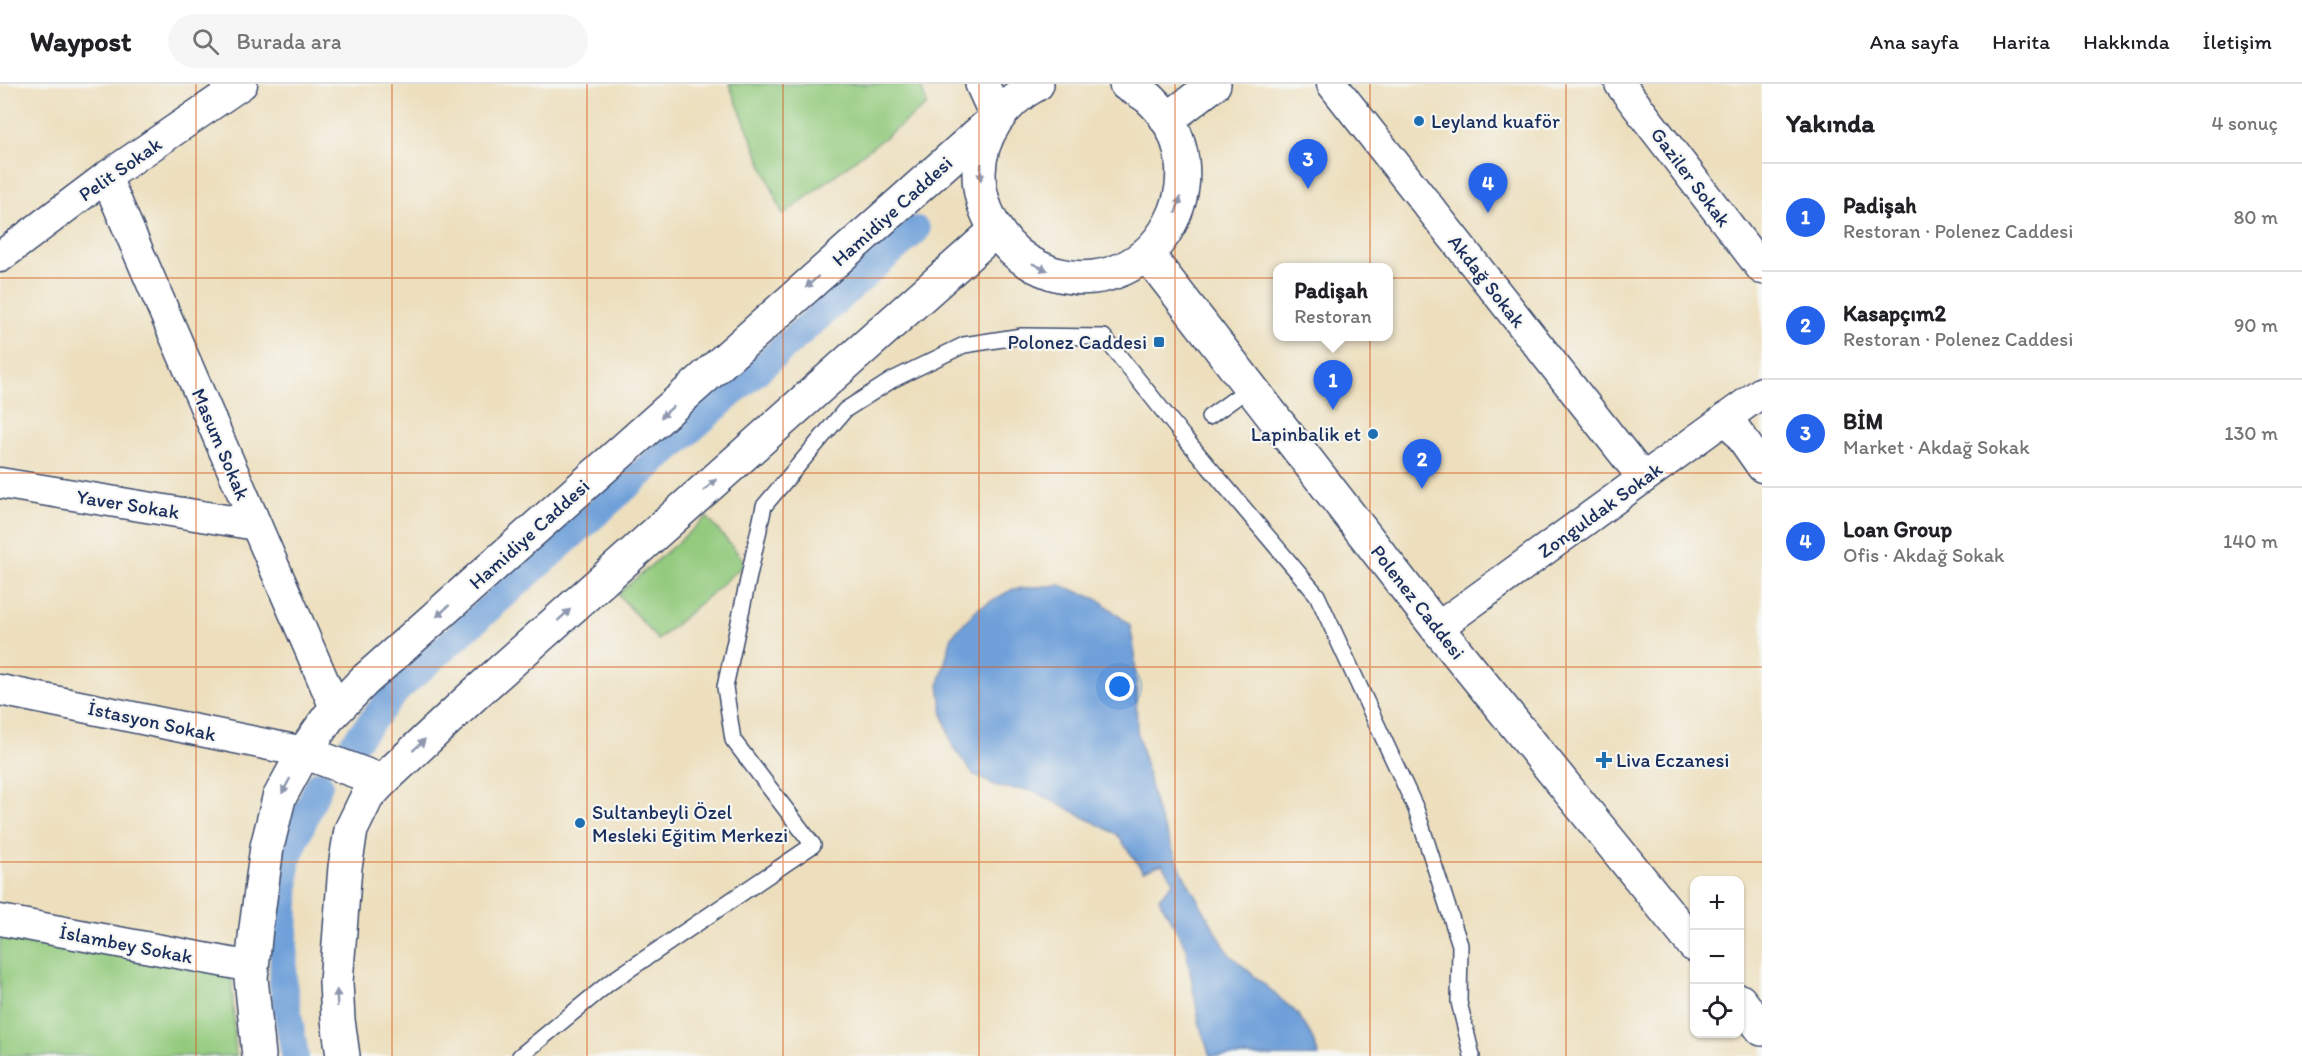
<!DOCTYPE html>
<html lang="tr">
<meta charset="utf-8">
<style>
body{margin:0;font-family:Itim,sans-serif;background:#f6f6f6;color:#202124}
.controls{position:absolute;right:18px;bottom:18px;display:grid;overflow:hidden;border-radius:12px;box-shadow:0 2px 4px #0004}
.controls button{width:54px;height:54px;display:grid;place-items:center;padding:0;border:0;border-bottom:2px solid #e0e0e0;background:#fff;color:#202124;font:30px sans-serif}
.you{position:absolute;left:1120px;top:603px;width:21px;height:21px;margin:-15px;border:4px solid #fff;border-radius:50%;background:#1a73e8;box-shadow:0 0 0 9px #1a73e833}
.badge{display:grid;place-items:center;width:39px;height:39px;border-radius:50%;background:#2563eb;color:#fff;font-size:20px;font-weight:700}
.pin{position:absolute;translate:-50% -50px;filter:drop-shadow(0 2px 3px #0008)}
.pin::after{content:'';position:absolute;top:32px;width:21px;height:18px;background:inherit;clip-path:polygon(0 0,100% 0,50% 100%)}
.popup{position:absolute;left:1273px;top:179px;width:120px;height:78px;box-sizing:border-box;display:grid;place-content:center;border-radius:12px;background:#fff;filter:drop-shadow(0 2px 4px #0005);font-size:20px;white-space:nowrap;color:#757577}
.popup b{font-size:22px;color:#202124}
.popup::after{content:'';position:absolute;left:50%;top:100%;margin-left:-12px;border:12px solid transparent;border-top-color:#fff}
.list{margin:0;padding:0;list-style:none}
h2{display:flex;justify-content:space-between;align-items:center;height:78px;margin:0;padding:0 24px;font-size:26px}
h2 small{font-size:20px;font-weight:400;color:#757577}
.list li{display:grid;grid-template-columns:39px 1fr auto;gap:18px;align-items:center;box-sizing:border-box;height:108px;padding:0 24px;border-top:2px solid #e0e0e0}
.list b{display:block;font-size:22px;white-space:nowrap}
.list p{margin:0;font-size:20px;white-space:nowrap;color:#757577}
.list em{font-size:20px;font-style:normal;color:#757577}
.icon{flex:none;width:33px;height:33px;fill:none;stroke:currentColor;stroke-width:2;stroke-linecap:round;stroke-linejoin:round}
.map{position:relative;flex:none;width:1762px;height:972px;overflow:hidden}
header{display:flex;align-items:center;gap:36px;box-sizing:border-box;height:84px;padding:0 30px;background:#fff;border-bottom:2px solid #e0e0e0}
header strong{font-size:28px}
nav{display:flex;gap:33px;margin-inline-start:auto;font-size:21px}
.search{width:420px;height:54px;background:#f6f6f6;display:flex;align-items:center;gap:15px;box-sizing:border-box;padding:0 21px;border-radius:33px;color:#757577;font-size:22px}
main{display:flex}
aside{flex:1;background:#fff}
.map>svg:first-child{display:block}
.green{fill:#93ca7d;stroke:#577c6e;stroke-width:1.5}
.water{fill:#6fa0d9;stroke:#45689c;stroke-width:1.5}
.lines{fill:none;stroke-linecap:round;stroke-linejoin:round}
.canal{stroke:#6fa0d9;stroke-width:28}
.service-casing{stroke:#3a496c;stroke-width:18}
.minor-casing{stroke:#3a496c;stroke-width:33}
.tertiary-casing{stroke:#3a496c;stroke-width:36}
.service{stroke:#fff;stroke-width:15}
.minor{stroke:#fff;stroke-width:30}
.tertiary{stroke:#fff;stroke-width:33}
.oneway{fill:#8d97ae}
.grid{fill:none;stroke:#d45514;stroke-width:1.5;stroke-opacity:0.55}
.poi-dot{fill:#1f6fb2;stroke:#f6f6f2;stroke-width:2}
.labels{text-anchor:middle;stroke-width:4.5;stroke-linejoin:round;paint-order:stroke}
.poi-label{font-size:20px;fill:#1b2f5e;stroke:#f6f6f2;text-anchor:start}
.street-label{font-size:20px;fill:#1b2f5e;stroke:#f6f6f2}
</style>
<header>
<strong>Waypost</strong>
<div class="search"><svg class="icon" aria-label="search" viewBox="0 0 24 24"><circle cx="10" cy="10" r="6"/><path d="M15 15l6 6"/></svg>Burada ara</div>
<nav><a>Ana sayfa</a><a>Harita</a><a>Hakkında</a><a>İletişim</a></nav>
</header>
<main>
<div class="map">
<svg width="1762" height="972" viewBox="0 0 1762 972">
<rect width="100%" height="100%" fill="#f6f6f2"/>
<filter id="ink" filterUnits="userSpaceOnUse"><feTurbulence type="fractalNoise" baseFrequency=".0167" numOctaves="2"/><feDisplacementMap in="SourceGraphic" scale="12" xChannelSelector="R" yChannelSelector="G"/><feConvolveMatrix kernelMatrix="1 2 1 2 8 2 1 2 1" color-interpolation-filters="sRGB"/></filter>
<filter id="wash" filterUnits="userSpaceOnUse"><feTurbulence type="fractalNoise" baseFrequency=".008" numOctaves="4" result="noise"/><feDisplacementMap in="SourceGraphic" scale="24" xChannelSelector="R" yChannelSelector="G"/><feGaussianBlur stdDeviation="1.35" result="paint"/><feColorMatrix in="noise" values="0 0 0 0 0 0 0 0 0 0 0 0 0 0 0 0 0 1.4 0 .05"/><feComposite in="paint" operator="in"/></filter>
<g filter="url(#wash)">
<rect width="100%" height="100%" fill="#eddfbd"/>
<g class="green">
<path d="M729,0H920L927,21L783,131Z"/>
<path d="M707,433L746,479L658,556L618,510Z"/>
<path d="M0,841L231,885L236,972H0Z"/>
</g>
<path class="water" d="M1060,501L1099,516L1130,541L1135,570L1137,646L1156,725L1183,790L1229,870L1298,930L1311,951L1319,972H1210L1200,942L1186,864L1159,814L1174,798L1162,780L1143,787L1117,750L1034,707L998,703L973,690L953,663L943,631L939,600L952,552L977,525L1013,505Z"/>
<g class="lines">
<g class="canal">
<path d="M353,660L398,605L916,146"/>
<path d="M295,972L283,900L286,778L319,700"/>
</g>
</g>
</g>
<g filter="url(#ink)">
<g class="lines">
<defs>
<g id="service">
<path d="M1209,333L1251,303"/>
<path d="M520,972L609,899L813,761L733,656L725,603L764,422L845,326L892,296L964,261L1022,252L1104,253L1183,352L1317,511L1416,725L1460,861L1459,918L1472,972"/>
</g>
<g id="minor">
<path d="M1332,0L1643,394"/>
<path d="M1620,0L1762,185"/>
<path d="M106,93L336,626"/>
<path d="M0,173L106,93L242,0"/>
<path d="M1727,333L1762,383"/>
<path d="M0,399L256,441"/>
<path d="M1437,544L1762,308"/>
<path d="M0,606L304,668"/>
<path d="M0,836L252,883"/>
</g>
<g id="tertiary">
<path d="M982,0L997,33"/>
<path d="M1037,0C1004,17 979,52 979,90C979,117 990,140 1007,160C1019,174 1035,183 1052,189C1157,220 1228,87 1149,14C1142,8 1133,4 1126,0"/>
<path d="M1167,36L1214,0"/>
<path d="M1147,170L1437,544L1694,861"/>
<path d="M304,668L382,697"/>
<path d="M1740,917L1762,945"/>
<path d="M259,972L251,894L256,844L267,763L279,714L304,668L328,634L364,597L997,33"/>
<path d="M343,972L338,936L336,898L345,783L351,746L367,713L382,697L475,610L995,147"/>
</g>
</defs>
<use href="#service" class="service-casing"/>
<use href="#minor" class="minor-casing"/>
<use href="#tertiary" class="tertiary-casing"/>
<use href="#service" class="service"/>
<use href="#minor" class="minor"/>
<use href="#tertiary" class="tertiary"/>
</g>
<defs><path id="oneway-solid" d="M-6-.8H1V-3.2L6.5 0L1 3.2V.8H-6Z" transform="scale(1.5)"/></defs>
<g class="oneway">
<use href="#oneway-solid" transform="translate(981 88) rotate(92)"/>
<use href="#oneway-solid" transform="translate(1178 121) rotate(-73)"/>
<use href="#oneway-solid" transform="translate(1040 183) rotate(24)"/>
<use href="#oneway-solid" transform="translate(812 198) rotate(138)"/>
<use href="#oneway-solid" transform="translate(667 328) rotate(138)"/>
<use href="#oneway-solid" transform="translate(710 401) rotate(-42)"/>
<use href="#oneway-solid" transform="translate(443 527) rotate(138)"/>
<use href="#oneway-solid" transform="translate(564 531) rotate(-42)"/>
<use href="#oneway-solid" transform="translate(419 661) rotate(-43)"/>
<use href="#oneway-solid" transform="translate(286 702) rotate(118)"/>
<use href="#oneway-solid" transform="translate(337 914) rotate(-92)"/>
</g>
</g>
<path class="grid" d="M196,0V972M392,0V972M587,0V972M783,0V972M979,0V972M1175,0V972M1370,0V972M1566,0V972M0,194H1762M0,389H1762M0,583H1762M0,778H1762"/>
<g class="poi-dot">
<circle cx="1419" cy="37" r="6"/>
<rect x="1153" y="252" width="12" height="12" rx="3"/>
<circle cx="1373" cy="350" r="6"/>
<path d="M1601 667h6v6h6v6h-6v6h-6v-6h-6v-6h6z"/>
<circle cx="580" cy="739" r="6"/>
</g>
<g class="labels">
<g class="poi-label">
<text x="1431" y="44">Leyland kuaför</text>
<text x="1147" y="265" text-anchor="end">Polonez Caddesi</text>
<text x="1361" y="357" text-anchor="end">Lapinbalik et</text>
<text x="1616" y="683">Liva Eczanesi</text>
<text x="592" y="735">Sultanbeyli Özel<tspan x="592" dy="23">Mesleki Eğitim Merkezi</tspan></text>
</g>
<g class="street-label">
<text transform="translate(120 85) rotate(-35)" y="7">Pelit Sokak</text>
<text transform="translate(1691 93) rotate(53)" y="7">Gaziler Sokak</text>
<text transform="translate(892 127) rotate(-42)" y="7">Hamidiye Caddesi</text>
<text transform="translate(1487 197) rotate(52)" y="7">Akdağ Sokak</text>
<text transform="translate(221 360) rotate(67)" y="7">Masum Sokak</text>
<text transform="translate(128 420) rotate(9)" y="7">Yaver Sokak</text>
<text transform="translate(1600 426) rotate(-36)" y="7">Zonguldak Sokak</text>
<text transform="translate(529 450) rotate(-42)" y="7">Hamidiye Caddesi</text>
<text transform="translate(1418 518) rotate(52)" y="7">Polenez Caddesi</text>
<text transform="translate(152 637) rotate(12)" y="7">İstasyon Sokak</text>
<text transform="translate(126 860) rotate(11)" y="7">İslambey Sokak</text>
</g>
</g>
</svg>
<div class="controls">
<button>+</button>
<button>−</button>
<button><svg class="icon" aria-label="locate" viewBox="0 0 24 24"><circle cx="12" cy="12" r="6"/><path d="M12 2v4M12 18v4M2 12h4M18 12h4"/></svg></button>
</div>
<div class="you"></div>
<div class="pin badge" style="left:1333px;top:326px">1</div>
<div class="popup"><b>Padişah</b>Restoran</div>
<div class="pin badge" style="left:1422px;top:405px">2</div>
<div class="pin badge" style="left:1308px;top:105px">3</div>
<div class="pin badge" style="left:1488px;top:129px">4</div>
</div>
<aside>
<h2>Yakında<small>4 sonuç</small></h2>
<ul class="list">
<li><span class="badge">1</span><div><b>Padişah</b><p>Restoran · Polenez Caddesi</p></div><em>80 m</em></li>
<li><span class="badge">2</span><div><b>Kasapçım2</b><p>Restoran · Polenez Caddesi</p></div><em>90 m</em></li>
<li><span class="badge">3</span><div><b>BİM</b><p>Market · Akdağ Sokak</p></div><em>130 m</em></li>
<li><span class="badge">4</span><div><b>Loan Group</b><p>Ofis · Akdağ Sokak</p></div><em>140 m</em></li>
</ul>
</aside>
</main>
